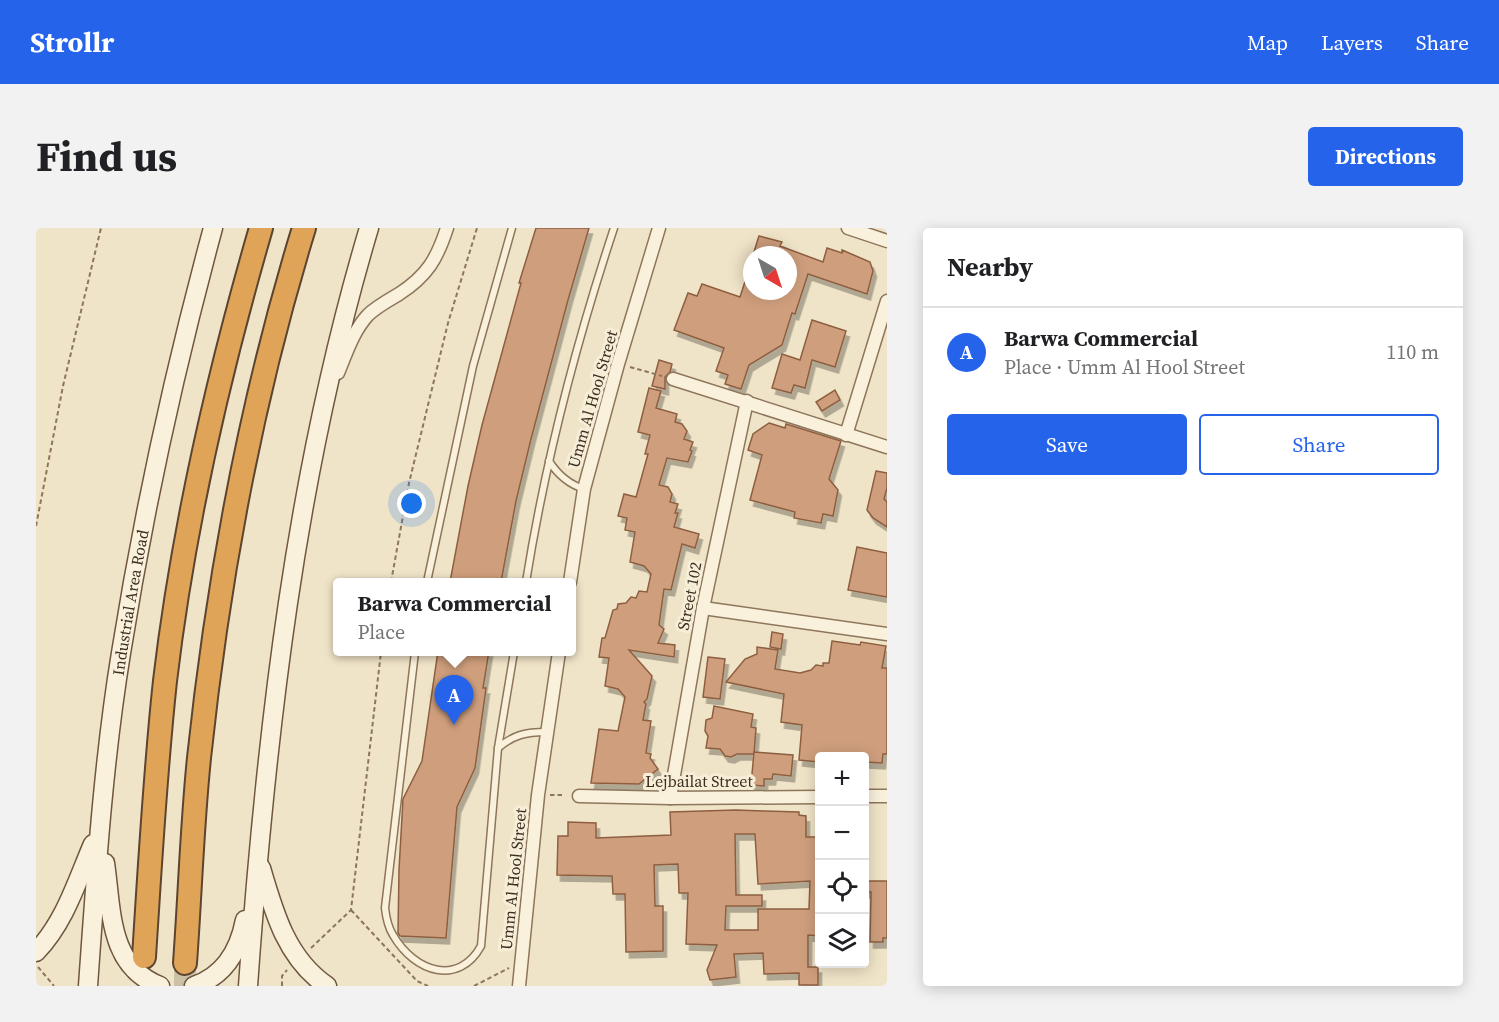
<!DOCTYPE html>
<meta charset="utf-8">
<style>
body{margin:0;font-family:"Source Serif 4",serif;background:#f2f2f2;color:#202124}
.controls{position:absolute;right:18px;bottom:18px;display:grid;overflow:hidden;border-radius:6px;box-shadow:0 3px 15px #0003}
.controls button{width:54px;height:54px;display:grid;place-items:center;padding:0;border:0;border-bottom:2px solid #e0e0e0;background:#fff;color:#202124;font:30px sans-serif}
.compass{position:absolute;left:707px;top:18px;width:54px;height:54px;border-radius:50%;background:#fff;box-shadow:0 3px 15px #0003;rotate:141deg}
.you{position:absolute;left:376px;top:276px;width:21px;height:21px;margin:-15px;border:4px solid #fff;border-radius:50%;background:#1a73e8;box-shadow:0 0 0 9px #1a73e833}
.badge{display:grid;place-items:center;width:39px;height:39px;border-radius:50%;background:#2563eb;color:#fff;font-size:20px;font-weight:700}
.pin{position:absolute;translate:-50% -50px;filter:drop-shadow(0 2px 3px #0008)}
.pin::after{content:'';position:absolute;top:32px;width:21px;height:18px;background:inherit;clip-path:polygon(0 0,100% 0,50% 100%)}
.popup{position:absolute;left:297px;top:350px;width:243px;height:78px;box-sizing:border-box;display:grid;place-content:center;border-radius:6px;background:#fff;filter:drop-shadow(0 2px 4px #0005);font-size:20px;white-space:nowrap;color:#757577}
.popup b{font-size:22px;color:#202124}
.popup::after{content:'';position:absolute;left:50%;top:100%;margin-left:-12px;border:12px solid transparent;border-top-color:#fff}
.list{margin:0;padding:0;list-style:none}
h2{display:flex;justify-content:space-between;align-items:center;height:78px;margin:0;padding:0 24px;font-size:26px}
h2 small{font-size:20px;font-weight:400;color:#757577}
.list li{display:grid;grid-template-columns:39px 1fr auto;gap:18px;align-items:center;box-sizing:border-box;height:90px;padding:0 24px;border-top:2px solid #e0e0e0}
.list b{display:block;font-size:22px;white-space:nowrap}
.list p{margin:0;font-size:20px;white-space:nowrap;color:#757577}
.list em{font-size:20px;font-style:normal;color:#757577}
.actions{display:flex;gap:12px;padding:18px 24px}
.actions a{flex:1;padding:14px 0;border:2px solid #2563eb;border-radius:6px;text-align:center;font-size:21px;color:#2563eb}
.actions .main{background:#2563eb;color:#fff}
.icon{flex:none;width:33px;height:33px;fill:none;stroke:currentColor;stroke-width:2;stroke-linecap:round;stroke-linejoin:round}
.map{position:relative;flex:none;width:851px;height:758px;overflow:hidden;border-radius:6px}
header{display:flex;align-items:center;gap:36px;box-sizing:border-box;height:84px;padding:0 30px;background:#2563eb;color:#fff}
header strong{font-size:28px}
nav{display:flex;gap:33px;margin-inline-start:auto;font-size:21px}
.intro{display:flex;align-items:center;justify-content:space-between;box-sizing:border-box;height:144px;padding:0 36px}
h1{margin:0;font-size:42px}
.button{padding:15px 27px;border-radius:6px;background:#2563eb;color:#fff;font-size:21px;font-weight:700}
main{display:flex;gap:36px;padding:0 36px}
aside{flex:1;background:#fff;border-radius:6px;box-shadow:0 3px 15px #0003}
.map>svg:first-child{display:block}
.building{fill:#cf9f7d;stroke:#8d5f41;stroke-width:1.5;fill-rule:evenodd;filter:url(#shadow)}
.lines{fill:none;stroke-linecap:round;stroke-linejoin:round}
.highway-tunnel{stroke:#ccc0a6;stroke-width:22;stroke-dasharray:22 11;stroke-linecap:butt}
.lane-casing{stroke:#8d765c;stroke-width:9}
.street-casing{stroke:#8d765c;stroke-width:15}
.secondary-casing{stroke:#6f573f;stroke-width:21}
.highway-casing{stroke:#5b4430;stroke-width:26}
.path{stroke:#8d765c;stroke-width:2;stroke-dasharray:4.5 3;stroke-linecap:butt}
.lane{stroke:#faf1dc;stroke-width:6}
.street{stroke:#faf1dc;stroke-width:12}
.secondary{stroke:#faf1dc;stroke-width:18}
.highway{stroke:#e0a458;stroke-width:22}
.labels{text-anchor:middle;stroke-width:6;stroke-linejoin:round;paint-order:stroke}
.street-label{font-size:16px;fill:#3d2e20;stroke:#f7eed8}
</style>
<header>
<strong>Strollr</strong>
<nav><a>Map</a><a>Layers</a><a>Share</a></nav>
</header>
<div class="intro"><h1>Find us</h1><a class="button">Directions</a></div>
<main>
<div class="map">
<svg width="851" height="758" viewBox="0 0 851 758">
<defs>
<filter id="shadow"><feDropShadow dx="3.5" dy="6" stdDeviation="0" flood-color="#0004"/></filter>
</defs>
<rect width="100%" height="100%" fill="#f0e4c8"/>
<g class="building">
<path d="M500,0H553L532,72L495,211L480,273L465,354H414L432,258L446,197L485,55H483Z"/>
<path d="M723,8L746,14L744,18L787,34L791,20L806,25V22L834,34L837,43L831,66L772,46L759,86L756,85L746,117L713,137L705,161L689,156L692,147L680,143L688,120L638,102L652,65L661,68L666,56L704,69L714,38L716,39V63H752V27H717Z"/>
<path d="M776,92L810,103L799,139L776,132L769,160L758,157L755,165L736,160L746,126L764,132Z"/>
<path d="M623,132L636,136L634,144L629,149V161L616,158Z"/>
<path d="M613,160L625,163L620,180L641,186L639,194L646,196L651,203L648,211L657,214L654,222L656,223L652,234L631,230L623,257L632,259L636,266L634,274L642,276L639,285H642L638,299L663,306L659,320L646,316L635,362L628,361L623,397L628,401L622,415L639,417L638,429L593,422L616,448L611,471L608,474L610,476L607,492L615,493L610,525L615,526L614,530L622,541L603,556L555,555L563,501L582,503L589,469L582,461L569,458L573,430L563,429L566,410H569L577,382L581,381L582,376L590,375L595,369L600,370L603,363L611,364L615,346L608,338L594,334L599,304L589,302L591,290L582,288L588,266L600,269L612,226H609L614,207L602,204Z"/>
<path d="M799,162L804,172L786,183L780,174Z"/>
<path d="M733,195L749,200L750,196L805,213L793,251L802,262L797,288L787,286L785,295L758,290L759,284L714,272L726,227L712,222L717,206Z"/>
<path d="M840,243L851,245V260L848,271L851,274V299L837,290L831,282Z"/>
<path d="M821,319L851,325V369L812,362Z"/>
<path d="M736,404L747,406L745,421L734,419Z"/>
<path d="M796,413L824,417L825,414L850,418L846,440H851V526H847L846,535L828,534V528H783V534L763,532L766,497L745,494L748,466L690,454L709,431L721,426V419L742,422L739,441L764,445L775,442L780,437L787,438V435H793Z"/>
<path d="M402,423H453L447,460H450L439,540L421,579L410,710L364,708L362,705L363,642L367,571L386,533Z"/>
<path d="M672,429L689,431L684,471L667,469Z"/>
<path d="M678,478L717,486L715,499L720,500L718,526H701L695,529L689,528L684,521L670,520L672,508L669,503L670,492L676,490Z"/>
<path d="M718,524L757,527L755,548L737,546L736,551H728V558L715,557Z"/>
<path d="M700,582L763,584V587L770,588V609H783V708L772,707V739H782V757H763V745L728,746L727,725L698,726L700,749L674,752L671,742L681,717L650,716L652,665H643L642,636L618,637L619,678H627V723L590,724L589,666H577L576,648L521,647L522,608H532V594L560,595V610L635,607L634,584ZM699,606H719L722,656L774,653L773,681H722V702H689L690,678H726V667H700Z"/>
<path d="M828,653H851V710H847V714H834L835,664H828Z"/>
</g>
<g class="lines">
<path class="highway-tunnel" d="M149,758V735"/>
<defs>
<g id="lane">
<path d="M513,233C522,247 532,256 548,261"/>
<path d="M391,354L437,138L476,0"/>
<path d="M490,354C509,235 540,115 578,0"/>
<path d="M379,424L349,680C350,689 352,699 357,707C379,745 423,758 445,718L462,520L478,424"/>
<path d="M462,520C477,507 490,504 510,504"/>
</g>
<g id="street">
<path d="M812,0L851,13"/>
<path d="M302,145C310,126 317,103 332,87C340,79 353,72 363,66C391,48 401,31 411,0"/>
<path d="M637,151L851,219"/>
<path d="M810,207L851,73"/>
<path d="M534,354L548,261L582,136L623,0"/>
<path d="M667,380L851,406"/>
<path d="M543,568L634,570L784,569"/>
<path d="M828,568H851"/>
<path d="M634,570L667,380L711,173"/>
<path d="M483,758L502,567L523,424"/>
</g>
<g id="secondary">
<path d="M69,635C76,682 72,738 124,758"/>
<path d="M225,640C238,685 251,731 291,758"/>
<path d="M0,724C29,694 41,653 57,616"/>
<path id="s1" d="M52,758C60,647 67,535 85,425C108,281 139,140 177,0"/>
<path d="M158,758C188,748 203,723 209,692"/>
<path d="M212,758C230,505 260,244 333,0"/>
</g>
<g id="highway">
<path d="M108,729C114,637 119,545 129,453C147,300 182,148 225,0"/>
<path d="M149,735C154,667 156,598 163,530C182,351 215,172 268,0"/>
</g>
</defs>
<use href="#lane" class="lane-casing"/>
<use href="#street" class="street-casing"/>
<use href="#secondary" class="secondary-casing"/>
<use href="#highway" class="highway-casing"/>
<g class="path">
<path d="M594,139L626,148"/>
<path d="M0,298L27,158L65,0"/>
<path d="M355,354L373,255L412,95L441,0"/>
<path d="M514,567H529"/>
<path d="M315,682L381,753L392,758"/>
<path d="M275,720L315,682L345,424"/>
<path d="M2,739L18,758"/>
<path d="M246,758V748L251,742"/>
<path d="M438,758L473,740"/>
</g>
<use href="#lane" class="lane"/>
<use href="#street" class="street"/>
<use href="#secondary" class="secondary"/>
<use href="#highway" class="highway"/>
</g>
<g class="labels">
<g class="street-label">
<text transform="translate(556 171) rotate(-74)" y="6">Umm Al Hool Street</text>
<text transform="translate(653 368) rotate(-79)" y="6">Street 102</text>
<text dy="6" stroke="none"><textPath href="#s1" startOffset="386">Industrial Area Road</textPath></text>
<text x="663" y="559">Lejbailat Street</text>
<text transform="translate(477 651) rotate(-84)" y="6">Umm Al Hool Street</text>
</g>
</g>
</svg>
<div class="controls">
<button>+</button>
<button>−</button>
<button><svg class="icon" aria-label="locate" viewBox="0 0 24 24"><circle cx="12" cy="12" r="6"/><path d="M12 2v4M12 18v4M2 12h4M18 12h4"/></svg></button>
<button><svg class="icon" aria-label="layers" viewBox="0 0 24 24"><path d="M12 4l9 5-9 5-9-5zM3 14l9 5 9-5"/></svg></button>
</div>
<svg class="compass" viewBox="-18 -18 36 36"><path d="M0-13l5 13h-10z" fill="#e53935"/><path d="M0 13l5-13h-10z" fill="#757577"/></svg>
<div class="you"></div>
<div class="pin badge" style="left:418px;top:497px">A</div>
<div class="popup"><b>Barwa Commercial</b>Place</div>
</div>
<aside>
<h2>Nearby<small></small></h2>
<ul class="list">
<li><span class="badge">A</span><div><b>Barwa Commercial</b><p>Place · Umm Al Hool Street</p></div><em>110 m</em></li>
</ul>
<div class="actions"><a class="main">Save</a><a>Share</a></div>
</aside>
</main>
